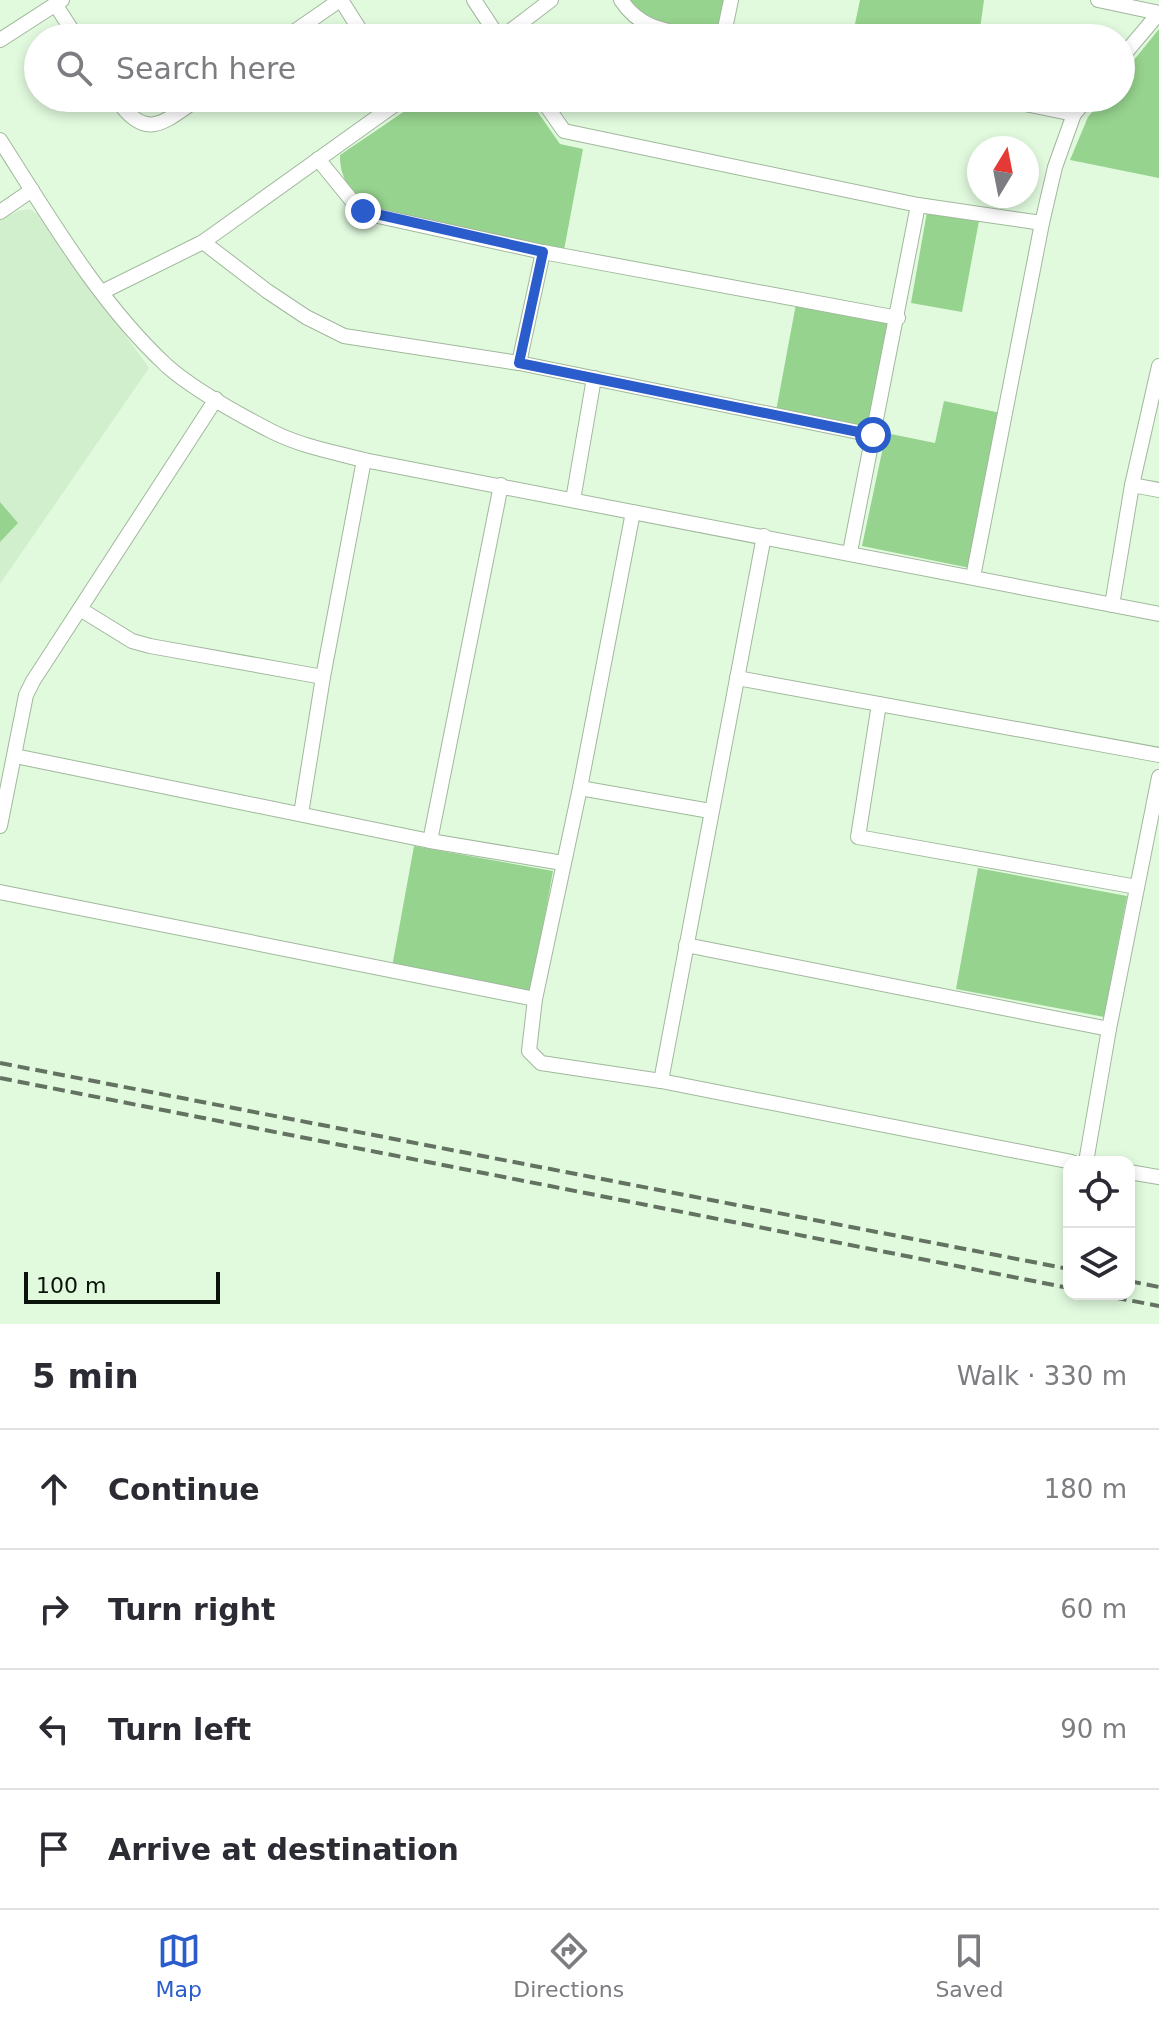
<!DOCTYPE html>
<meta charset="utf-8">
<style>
body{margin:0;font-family:"DejaVu Sans",sans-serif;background:#f2f2f3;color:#2b2b33}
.controls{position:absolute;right:24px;bottom:24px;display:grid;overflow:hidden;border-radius:16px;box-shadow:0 4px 12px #0003}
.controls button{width:72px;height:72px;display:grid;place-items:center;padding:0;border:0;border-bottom:2px solid #e1e1e2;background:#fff;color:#2b2b33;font:40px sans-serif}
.compass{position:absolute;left:967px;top:136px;width:72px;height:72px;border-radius:50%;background:#fff;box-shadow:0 4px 12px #0003;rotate:10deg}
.scale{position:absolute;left:24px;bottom:20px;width:196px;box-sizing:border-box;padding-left:8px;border:4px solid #0a1309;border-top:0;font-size:22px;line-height:28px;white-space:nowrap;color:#0a1309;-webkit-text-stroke:6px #e1fade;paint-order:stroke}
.stop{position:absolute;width:24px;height:24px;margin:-18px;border:6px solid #2a5dcb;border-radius:50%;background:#fff}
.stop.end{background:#2a5dcb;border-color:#fff;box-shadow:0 2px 8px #0008}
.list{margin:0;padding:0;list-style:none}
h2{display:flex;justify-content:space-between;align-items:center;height:104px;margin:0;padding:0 32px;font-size:34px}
h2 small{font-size:26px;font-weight:400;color:#7c7c81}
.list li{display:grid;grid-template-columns:52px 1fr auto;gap:24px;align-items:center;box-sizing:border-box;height:120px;padding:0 32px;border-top:2px solid #e1e1e2}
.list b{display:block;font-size:30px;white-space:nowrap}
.list em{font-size:26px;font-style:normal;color:#7c7c81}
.icon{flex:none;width:44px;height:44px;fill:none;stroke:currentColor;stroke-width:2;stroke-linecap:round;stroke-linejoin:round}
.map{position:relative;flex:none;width:1159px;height:1324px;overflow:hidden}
.search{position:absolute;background:#fff;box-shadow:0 4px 12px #0003;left:24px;right:24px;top:24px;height:88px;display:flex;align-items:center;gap:20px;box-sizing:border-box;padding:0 28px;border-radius:44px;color:#7c7c81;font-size:30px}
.sheet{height:584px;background:#fff}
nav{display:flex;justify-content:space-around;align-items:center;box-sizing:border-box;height:112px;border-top:2px solid #e1e1e2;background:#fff;font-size:22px;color:#7c7c81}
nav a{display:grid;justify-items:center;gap:4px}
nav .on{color:#2a5dcb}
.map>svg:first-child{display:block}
.built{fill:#d1efcd}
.green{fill:#96d38e}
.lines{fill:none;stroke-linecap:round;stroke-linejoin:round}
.minor-casing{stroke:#a1b89d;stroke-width:16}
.minor{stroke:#fff;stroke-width:14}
.rail{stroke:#637261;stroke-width:4;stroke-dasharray:12 6;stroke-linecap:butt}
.route{stroke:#2a5dcb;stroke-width:10}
</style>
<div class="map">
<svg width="1159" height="1324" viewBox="0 0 1159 1324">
<rect width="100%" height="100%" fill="#e1fade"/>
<path class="built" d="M30,209L37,214L149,368L0,584V220L18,211Z"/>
<g class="green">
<path d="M624,0H729L718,38L651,24Z"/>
<path d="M860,0H984L979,36L985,38H852Z"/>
<path d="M1159,29V178L1070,160L1088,117L1104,98H1121V76Z"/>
<path d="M424,98H528L560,144L583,149L564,250L373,209C353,198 339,178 340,155Z"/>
<path d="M927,212L979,221L962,312L911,303Z"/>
<path d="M796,304L892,321L868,430L776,411Z"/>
<path d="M944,401L1001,413L970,568L862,546L886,433L935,443Z"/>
<path d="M0,502L18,523L0,542Z"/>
<path d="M414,846L553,871L531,992L392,967Z"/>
<path d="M978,868L1127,896L1104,1017L956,989Z"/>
</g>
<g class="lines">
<defs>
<g id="minor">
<path d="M341,0L365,38"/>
<path d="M474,0L499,38"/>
<path d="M621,0C642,32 671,31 705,38"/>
<path d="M1098,0L1159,13"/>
<path d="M55,4L77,38"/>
<path d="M285,38L340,0"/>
<path d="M501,38L551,0"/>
<path d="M723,38L731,0"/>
<path d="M0,40L62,0"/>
<path d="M1121,58L1159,13"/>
<path d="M116,98C146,143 164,122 199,98"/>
<path d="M541,98L564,131L918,205L1042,223"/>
<path d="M1074,114L1088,98"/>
<path d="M0,140C50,218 99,303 167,366C193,389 240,415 271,431C300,446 333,452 364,460L1159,614"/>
<path d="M318,159L357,207L369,214L543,252L898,318"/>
<path d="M0,212L32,190"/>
<path d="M203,242L267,291L306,317L344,336L519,363L873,435"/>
<path d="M102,292L203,242L404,98"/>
<path d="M519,363L543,252"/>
<path d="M1132,485L1159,490"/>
<path d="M573,500L594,378"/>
<path d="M850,552L918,205"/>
<path d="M973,577L1042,223L1055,167L1074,114L996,98"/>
<path d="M1112,605L1132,485L1159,366"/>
<path d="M80,609L132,641L150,646L323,677"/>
<path d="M737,678L1159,755"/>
<path d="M879,704L858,837L1137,887"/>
<path d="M15,756L430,841L563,863"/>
<path d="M580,788L710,811"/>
<path d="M301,814L323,677L364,460"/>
<path d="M0,826L26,695L33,681L216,399"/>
<path d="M430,841L501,485"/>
<path d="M0,892L535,999L580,788L633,512"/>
<path d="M686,945L1109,1029L1159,777"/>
<path d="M535,999L529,1051L541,1063L661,1081L1072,1162"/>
<path d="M661,1081L764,536"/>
<path d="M1086,1162L1109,1029"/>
<path d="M1129,1172L1159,1177"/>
</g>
</defs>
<use href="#minor" class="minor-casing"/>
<use href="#minor" class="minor"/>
<g class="rail">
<path d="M0,1063L1069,1269"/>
<path d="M0,1078L1069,1288"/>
<path d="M1129,1281L1159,1287"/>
<path d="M1097,1294L1159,1306"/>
</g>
</g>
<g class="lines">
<path class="route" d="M363,211L543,252L519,363L873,435"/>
</g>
</svg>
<div class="controls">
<button><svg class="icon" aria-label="locate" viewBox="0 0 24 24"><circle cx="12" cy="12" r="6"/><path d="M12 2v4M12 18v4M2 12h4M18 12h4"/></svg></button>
<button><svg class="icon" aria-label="layers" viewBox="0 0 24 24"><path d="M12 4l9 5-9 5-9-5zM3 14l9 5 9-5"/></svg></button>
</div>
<svg class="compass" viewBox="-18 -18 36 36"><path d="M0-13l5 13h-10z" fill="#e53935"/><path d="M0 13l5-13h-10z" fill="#7c7c81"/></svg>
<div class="scale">100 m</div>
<div class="stop" style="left:873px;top:435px"></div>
<div class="stop end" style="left:363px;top:211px"></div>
<div class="search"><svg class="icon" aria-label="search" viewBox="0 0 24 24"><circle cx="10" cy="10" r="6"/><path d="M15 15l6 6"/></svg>Search here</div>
</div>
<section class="sheet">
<h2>5 min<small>Walk · 330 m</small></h2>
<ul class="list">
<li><svg class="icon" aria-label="ahead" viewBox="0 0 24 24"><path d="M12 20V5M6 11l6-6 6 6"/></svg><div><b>Continue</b></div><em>180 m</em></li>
<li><svg class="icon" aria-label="right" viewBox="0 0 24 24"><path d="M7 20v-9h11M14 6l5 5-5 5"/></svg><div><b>Turn right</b></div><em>60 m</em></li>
<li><svg class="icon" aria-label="left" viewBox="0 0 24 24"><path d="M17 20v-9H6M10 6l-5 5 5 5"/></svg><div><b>Turn left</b></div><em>90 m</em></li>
<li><svg class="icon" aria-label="arrive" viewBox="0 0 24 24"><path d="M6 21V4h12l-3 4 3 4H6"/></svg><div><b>Arrive at destination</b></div></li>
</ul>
</section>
<nav>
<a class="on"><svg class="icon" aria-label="map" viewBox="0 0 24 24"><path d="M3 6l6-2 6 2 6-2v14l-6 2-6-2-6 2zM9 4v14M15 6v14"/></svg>Map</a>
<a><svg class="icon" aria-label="directions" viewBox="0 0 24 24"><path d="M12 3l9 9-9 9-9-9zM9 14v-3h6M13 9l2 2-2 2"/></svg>Directions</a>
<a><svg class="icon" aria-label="saved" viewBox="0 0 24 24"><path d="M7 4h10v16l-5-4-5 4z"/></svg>Saved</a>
</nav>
